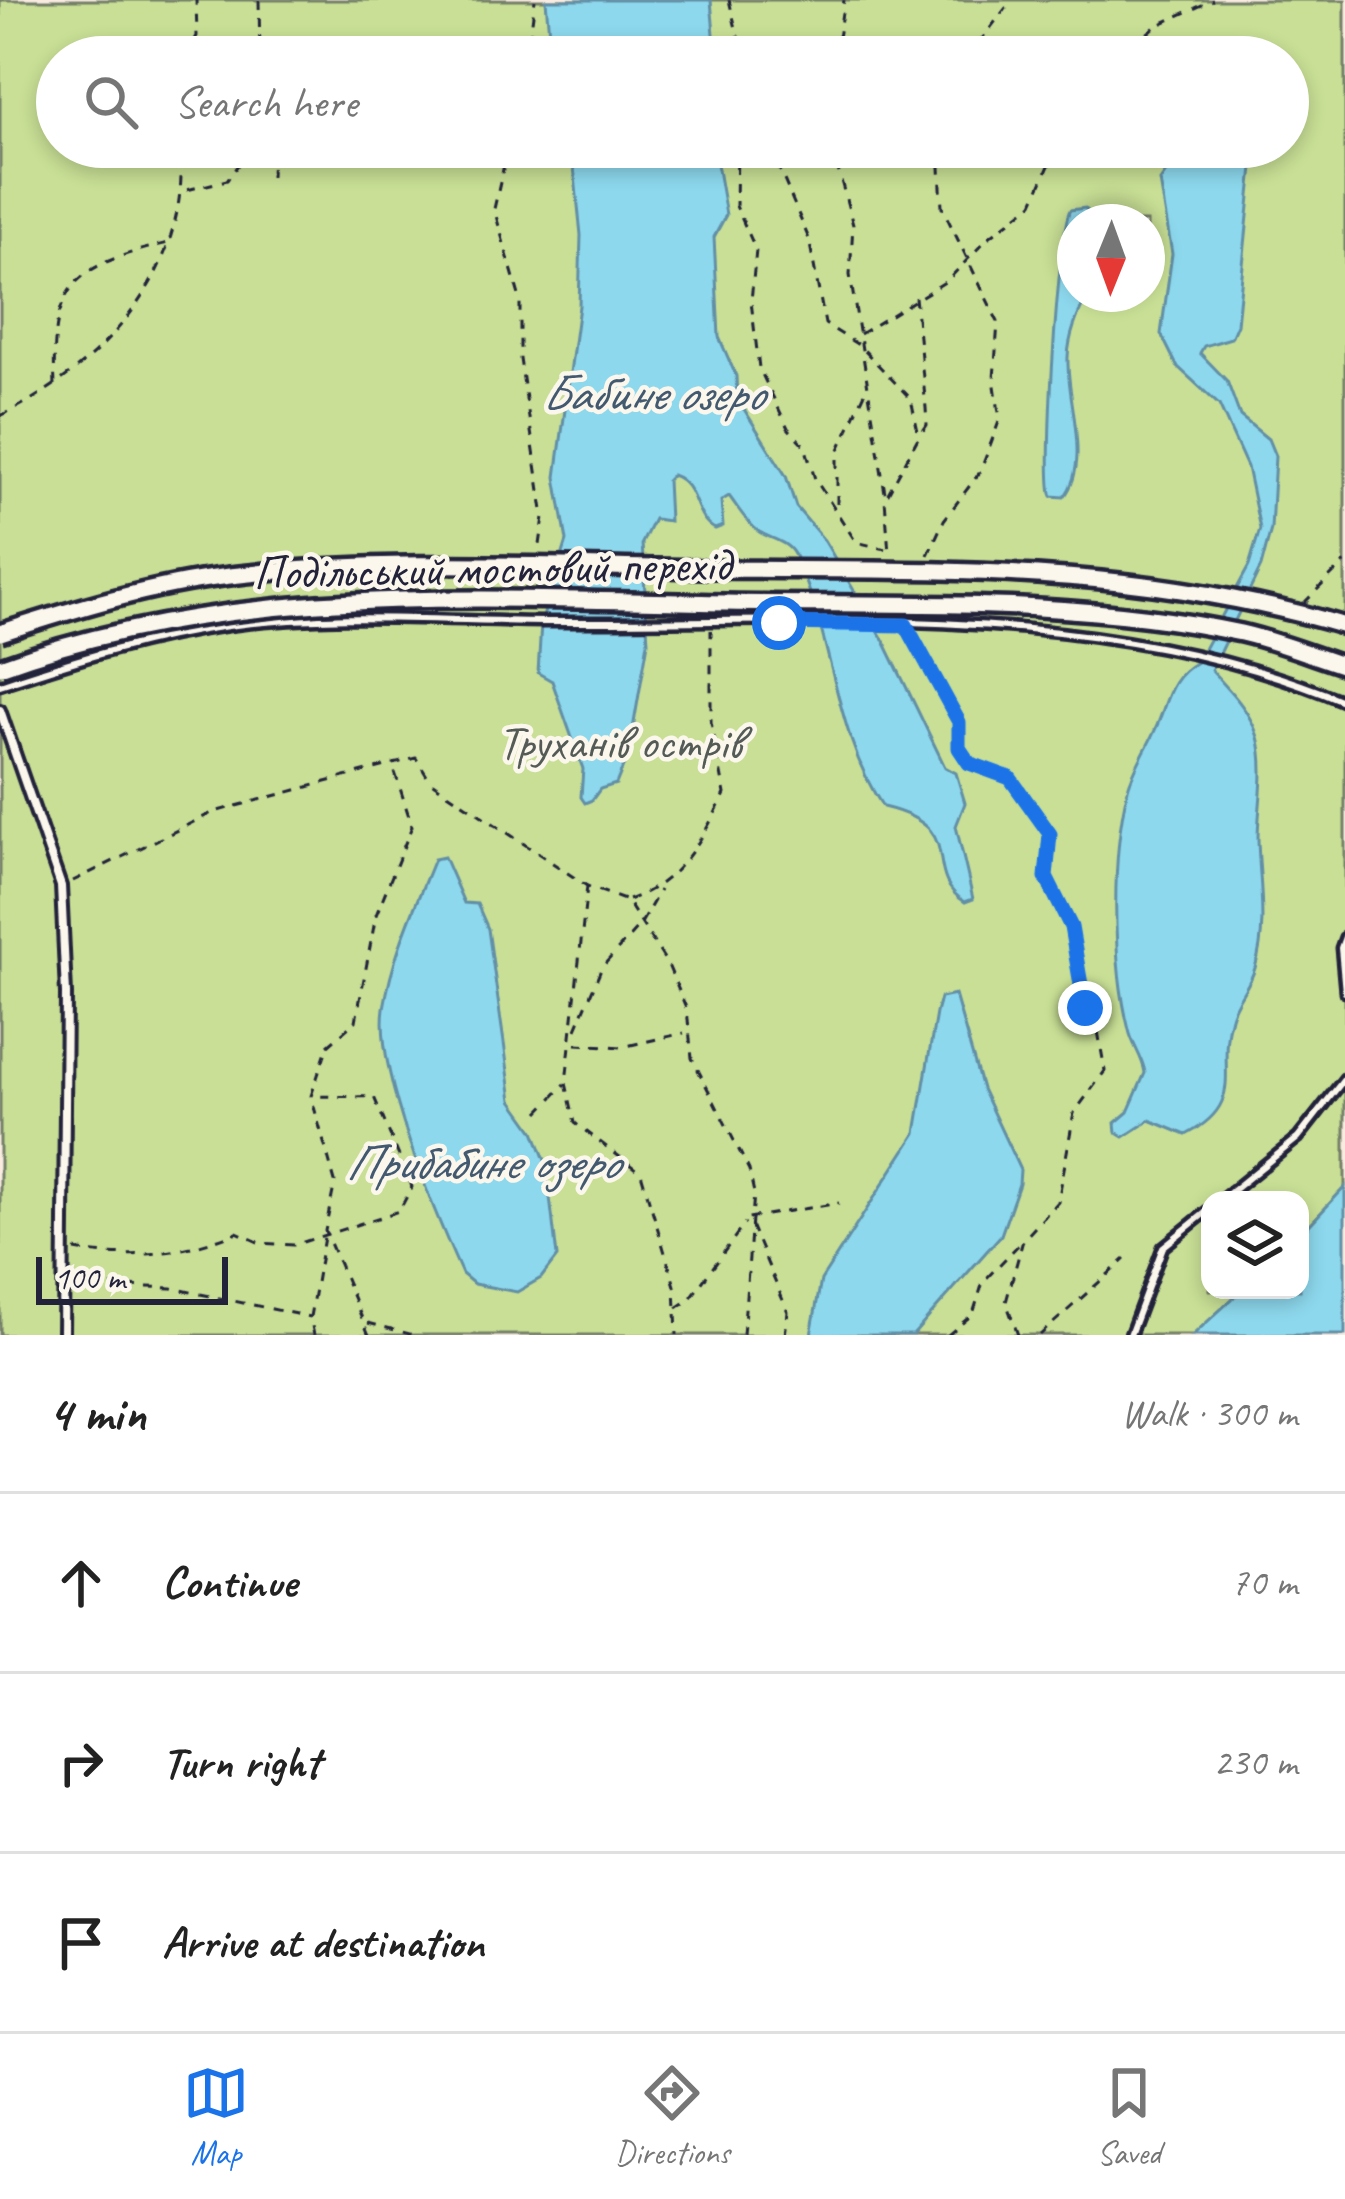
<!DOCTYPE html>
<meta charset="utf-8">
<style>
body{margin:0;font-family:Caveat,sans-serif;background:#f6f6f6;color:#222}
.controls{position:absolute;right:36px;bottom:36px;display:grid;overflow:hidden;border-radius:24px;box-shadow:0 6px 18px #0003}
.controls button{width:108px;height:108px;display:grid;place-items:center;padding:0;border:0;border-bottom:3px solid #e0e0e0;background:#fff;color:#222;font:60px sans-serif}
.compass{position:absolute;left:1057px;top:204px;width:108px;height:108px;border-radius:50%;background:#fff;box-shadow:0 6px 18px #0003;rotate:181deg}
.scale{position:absolute;left:36px;bottom:30px;width:192px;box-sizing:border-box;padding-left:12px;border:6px solid #22223b;border-top:0;font-size:33px;line-height:42px;white-space:nowrap;color:#22223b;-webkit-text-stroke:9px #fbf7ec;paint-order:stroke}
.stop{position:absolute;width:36px;height:36px;margin:-27px;border:9px solid #1a73e8;border-radius:50%;background:#fff}
.stop.end{background:#1a73e8;border-color:#fff;box-shadow:0 3px 12px #0008}
.list{margin:0;padding:0;list-style:none}
h2{display:flex;justify-content:space-between;align-items:center;height:156px;margin:0;padding:0 48px;font-size:51px}
h2 small{font-size:39px;font-weight:400;color:#767676}
.list li{display:grid;grid-template-columns:78px 1fr auto;gap:36px;align-items:center;box-sizing:border-box;height:180px;padding:0 48px;border-top:3px solid #e0e0e0}
.list b{display:block;font-size:45px;white-space:nowrap}
.list em{font-size:39px;font-style:normal;color:#767676}
.icon{flex:none;width:66px;height:66px;fill:none;stroke:currentColor;stroke-width:2;stroke-linecap:round;stroke-linejoin:round}
.map{position:relative;flex:none;width:1345px;height:1335px;overflow:hidden}
.search{position:absolute;background:#fff;box-shadow:0 6px 18px #0003;left:36px;right:36px;top:36px;height:132px;display:flex;align-items:center;gap:30px;box-sizing:border-box;padding:0 42px;border-radius:66px;color:#767676;font-size:45px}
.sheet{height:696px;background:#fff}
nav{display:flex;justify-content:space-around;align-items:center;box-sizing:border-box;height:168px;border-top:3px solid #e0e0e0;background:#fff;font-size:33px;color:#767676}
nav a{display:grid;justify-items:center;gap:6px}
nav .on{color:#1a73e8}
.map>svg:first-child{display:block}
.green{fill:#c8df95;stroke:#758068;stroke-width:3;fill-rule:evenodd}
.water{fill:#8dd8ed;stroke:#628fa6;stroke-width:3}
.lines{fill:none;stroke-linecap:round;stroke-linejoin:round}
.service-casing{stroke:#22223b;stroke-width:15}
.pedestrian-casing{stroke:#22223b;stroke-width:16}
.path{stroke:#22223b;stroke-width:3;stroke-dasharray:9 9;stroke-linecap:butt}
.service{stroke:#fbf7ec;stroke-width:6}
.pedestrian{stroke:#fbf7ec;stroke-width:8}
.secondary-bridge-casing{stroke:#22223b;stroke-width:24;stroke-linecap:butt}
.secondary-bridge{stroke:#fbf7ec;stroke-width:15}
.route{stroke:#1a73e8;stroke-width:15}
.labels{text-anchor:middle;stroke-width:9;stroke-linejoin:round;paint-order:stroke}
.street-label{font-size:48px;fill:#22223b;stroke:#fbf7ec}
.park-label{font-size:48px;fill:#545b56;stroke:#fbf7ec}
.water-label{font-size:51px;font-style:italic;fill:#425970;stroke:#fbf7ec}
</style>
<div class="map">
<svg width="1345" height="1335" viewBox="0 0 1345 1335">
<rect width="100%" height="100%" fill="#faebe0"/>
<filter id="ink" filterUnits="userSpaceOnUse"><feTurbulence type="fractalNoise" baseFrequency=".00833" numOctaves="2"/><feDisplacementMap in="SourceGraphic" scale="24" xChannelSelector="R" yChannelSelector="G"/><feConvolveMatrix kernelMatrix="1 2 1 2 8 2 1 2 1" color-interpolation-filters="sRGB"/></filter>
<g filter="url(#ink)">
<path class="green" d="M0,0H1345V1187L1300,1235V1200H1210V1290H1242L1193,1335H0ZM57,57H1288V147H57ZM1075,222H1147V294H1075Z"/>
<g class="water">
<path d="M546,0H711L716,57H551Z"/>
<path d="M572,147H714L726,215L714,237L719,337L736,376L737,398L786,476L796,507L824,540L884,641L945,767L956,773L965,803L956,826L973,899L965,902C918,871 971,828 883,807C833,731 834,637 795,556C787,540 771,540 758,531C745,521 739,509 729,496L721,501L723,526L715,529C692,517 699,484 672,475L667,480L669,521L654,519L642,543L648,642L629,752L616,784L600,789L592,800L585,803L581,797L583,769L552,681L538,673L541,623L567,541L556,477L579,306L581,235Z"/>
<path d="M1207,147H1255L1237,324L1231,338L1204,346L1200,353L1227,381L1240,416L1268,439L1275,456L1271,529L1261,567L1211,670C1231,692 1249,709 1258,737C1267,769 1258,807 1258,839C1259,882 1268,926 1255,968C1250,986 1236,999 1231,1017C1215,1069 1249,1102 1186,1135L1150,1120L1124,1137L1116,1132L1115,1123L1128,1112L1145,1073C1143,1057 1132,1045 1129,1030C1112,963 1111,855 1128,789C1133,769 1147,749 1155,730C1168,702 1167,679 1197,662L1249,566L1260,529L1247,467L1219,405L1177,366L1161,334L1172,254L1160,181L1175,160H1200Z"/>
<path d="M1085,208L1097,222H1075V294H1089C1078,313 1069,334 1068,357C1066,398 1092,462 1064,497L1052,496C1043,480 1058,230 1070,210Z"/>
<path d="M444,857L464,903L477,904L488,929L512,1100L534,1131L546,1163L557,1257L541,1278L517,1292L474,1284L462,1274C435,1214 375,1071 384,1008C393,954 414,909 434,859Z"/>
<path d="M955,995L982,1089L1020,1170L1019,1184L1001,1235L913,1335H811L821,1280L916,1133L936,1013L940,998Z"/>
<path d="M1345,1187V1335H1193L1242,1290H1300V1235Z"/>
</g>
<g class="lines">
<defs>
<g id="service">
<path d="M0,685C76,660 149,637 228,626C338,611 454,622 564,622C820,623 1104,600 1345,702"/>
<path d="M1345,937L1341,948L1345,992"/>
<path d="M1221,1200L1298,1138L1345,1078"/>
<path d="M1130,1335L1163,1247L1210,1209"/>
</g>
<path id="pedestrian" d="M0,710L61,886L66,994L63,1335"/>
</defs>
<use href="#service" class="service-casing"/>
<use href="#pedestrian" class="pedestrian-casing"/>
<g class="path">
<path d="M259,0L260,57"/>
<path d="M729,0L743,57"/>
<path d="M186,57L197,36L196,0"/>
<path d="M527,57L535,0"/>
<path d="M835,57L844,0"/>
<path d="M968,57L1012,0"/>
<path d="M1120,57L1156,26L1213,0"/>
<path d="M508,147L494,209L520,299V359L544,517L539,552"/>
<path d="M737,147L736,206L756,250L751,301L759,368L788,428L805,446L815,479L856,542L886,549"/>
<path d="M770,147L809,239L825,324L860,346L911,399L919,436L885,499L889,553"/>
<path d="M832,147L853,225L850,275L885,493"/>
<path d="M271,177L272,147"/>
<path d="M187,190L227,180L251,147"/>
<path d="M915,297L926,408L927,425L920,435"/>
<path d="M860,334L948,280L988,238L1033,203L1057,147"/>
<path d="M55,385C50,284 73,266 168,243"/>
<path d="M0,416C105,367 192,268 180,147"/>
<path d="M837,504V454L867,388"/>
<path d="M928,555L944,520L980,472L1000,419L994,379L998,322L942,207L939,147"/>
<path d="M1304,603L1345,562"/>
<path d="M910,632L960,722L959,748L969,763L1010,779L1050,834L1046,877L1071,927L1085,1008L1098,1031L1105,1071L1074,1113L1058,1202L1023,1240L1006,1302L1018,1335"/>
<path d="M73,881L214,812L416,758L430,781L587,886L627,901L668,965L687,1010L692,1058L749,1170L754,1193L743,1335"/>
<path d="M587,886L566,1083L575,1123L641,1173L675,1286L677,1335"/>
<path d="M628,900C680,882 701,841 725,794L711,722V630"/>
<path d="M576,1029L602,967L640,925L660,890"/>
<path d="M576,1044L622,1047L684,1033"/>
<path d="M539,1112L565,1084"/>
<path d="M75,1250C132,1260 184,1254 237,1232L260,1243L294,1245L399,1211L412,1187L374,1097L313,1096"/>
<path d="M75,1284L172,1288L310,1317"/>
<path d="M677,1308L690,1299L745,1223"/>
<path d="M368,1323L414,1335"/>
<path d="M314,1335L310,1317L324,1237"/>
<path d="M369,1335L325,1231L335,1182L311,1096L328,1045L356,1021L376,915L412,826L393,766"/>
<path d="M785,1335L788,1312L748,1218L839,1203"/>
<path d="M948,1335L973,1314L983,1282L1022,1241"/>
<path d="M1040,1335L1125,1259"/>
</g>
<use href="#service" class="service"/>
<use href="#pedestrian" class="pedestrian"/>
<defs>
<g id="secondary-bridge">
<path d="M0,633C74,609 152,585 230,576C389,557 553,567 713,569C932,571 1132,563 1345,626"/>
<path d="M0,667C235,582 481,599 726,603C898,606 1072,597 1241,633C1276,641 1311,655 1345,666"/>
</g>
</defs>
<use href="#secondary-bridge" class="secondary-bridge-casing"/>
<use href="#secondary-bridge" class="secondary-bridge"/>
</g>
</g>
<g class="lines" filter="url(#ink)">
<path class="route" d="M779,623L906,625L959,722V748L969,763L1010,778L1050,834L1046,877L1071,927L1085,1008"/>
</g>
<g class="labels">
<g class="street-label">
<text transform="translate(492 567) rotate(-1)" y="17">Подільський мостовий перехід</text>
</g>
<g class="park-label">
<text x="620" y="758">Труханів острів</text>
</g>
<g class="water-label">
<text x="652" y="410">Бабине озеро</text>
<text x="482" y="1179">Прибабине озеро</text>
</g>
</g>
</svg>
<div class="controls">
<button><svg class="icon" aria-label="layers" viewBox="0 0 24 24"><path d="M12 4l9 5-9 5-9-5zM3 14l9 5 9-5"/></svg></button>
</div>
<svg class="compass" viewBox="-18 -18 36 36"><path d="M0-13l5 13h-10z" fill="#e53935"/><path d="M0 13l5-13h-10z" fill="#767676"/></svg>
<div class="scale">100 m</div>
<div class="stop" style="left:779px;top:623px"></div>
<div class="stop end" style="left:1085px;top:1008px"></div>
<div class="search"><svg class="icon" aria-label="search" viewBox="0 0 24 24"><circle cx="10" cy="10" r="6"/><path d="M15 15l6 6"/></svg>Search here</div>
</div>
<section class="sheet">
<h2>4 min<small>Walk · 300 m</small></h2>
<ul class="list">
<li><svg class="icon" aria-label="ahead" viewBox="0 0 24 24"><path d="M12 20V5M6 11l6-6 6 6"/></svg><div><b>Continue</b></div><em>70 m</em></li>
<li><svg class="icon" aria-label="right" viewBox="0 0 24 24"><path d="M7 20v-9h11M14 6l5 5-5 5"/></svg><div><b>Turn right</b></div><em>230 m</em></li>
<li><svg class="icon" aria-label="arrive" viewBox="0 0 24 24"><path d="M6 21V4h12l-3 4 3 4H6"/></svg><div><b>Arrive at destination</b></div></li>
</ul>
</section>
<nav>
<a class="on"><svg class="icon" aria-label="map" viewBox="0 0 24 24"><path d="M3 6l6-2 6 2 6-2v14l-6 2-6-2-6 2zM9 4v14M15 6v14"/></svg>Map</a>
<a><svg class="icon" aria-label="directions" viewBox="0 0 24 24"><path d="M12 3l9 9-9 9-9-9zM9 14v-3h6M13 9l2 2-2 2"/></svg>Directions</a>
<a><svg class="icon" aria-label="saved" viewBox="0 0 24 24"><path d="M7 4h10v16l-5-4-5 4z"/></svg>Saved</a>
</nav>
